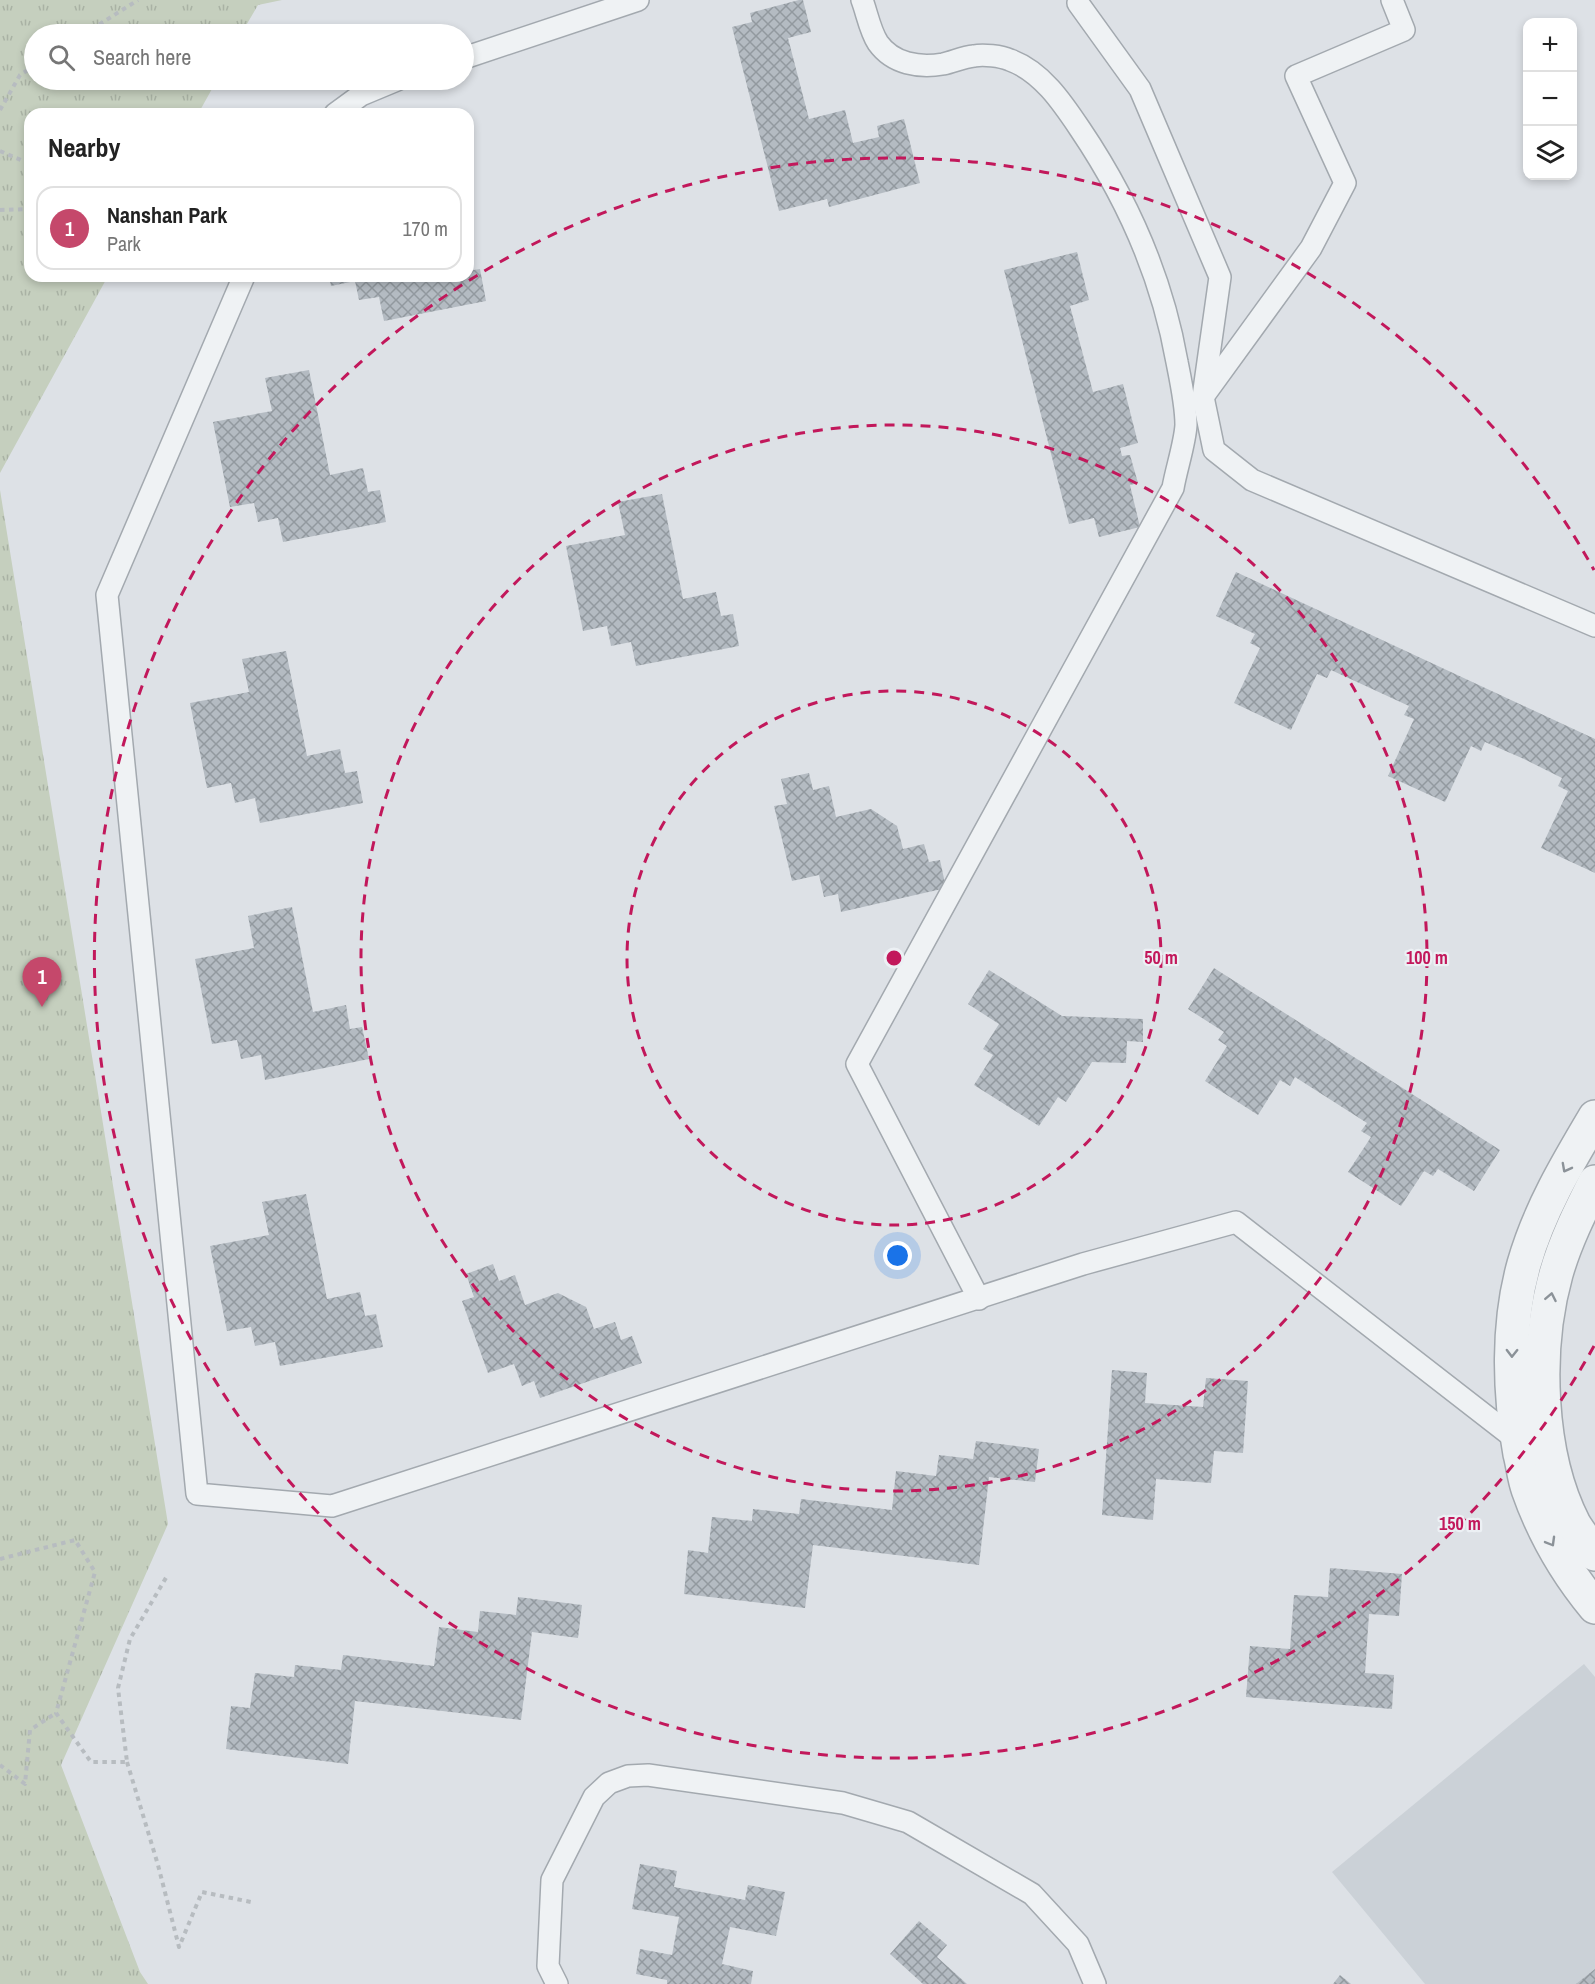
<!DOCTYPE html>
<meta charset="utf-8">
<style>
body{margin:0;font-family:"Archivo Narrow",sans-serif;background:#f6f6f6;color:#222}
.controls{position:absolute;right:18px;top:18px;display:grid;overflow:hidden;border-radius:12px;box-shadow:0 3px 9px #0003}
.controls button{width:54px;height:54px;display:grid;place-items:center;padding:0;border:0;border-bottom:2px solid #e0e0e0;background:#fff;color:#222;font:30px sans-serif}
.you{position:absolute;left:898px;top:1256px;width:21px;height:21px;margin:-15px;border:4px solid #fff;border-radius:50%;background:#1a73e8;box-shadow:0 0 0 9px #1a73e833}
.badge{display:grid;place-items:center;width:39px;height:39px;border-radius:50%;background:#c5486b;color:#fff;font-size:20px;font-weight:700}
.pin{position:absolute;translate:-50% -50px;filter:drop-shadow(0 2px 3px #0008)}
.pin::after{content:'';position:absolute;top:32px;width:21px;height:18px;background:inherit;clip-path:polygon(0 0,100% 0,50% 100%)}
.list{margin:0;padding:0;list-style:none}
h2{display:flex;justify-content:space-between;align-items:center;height:78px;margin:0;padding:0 24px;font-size:26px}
h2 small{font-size:20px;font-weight:400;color:#767676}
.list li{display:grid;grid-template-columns:39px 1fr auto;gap:18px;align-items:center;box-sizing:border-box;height:84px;margin:0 12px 12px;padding:0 12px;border:2px solid #e0e0e0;border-radius:18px}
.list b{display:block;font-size:22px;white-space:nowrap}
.list p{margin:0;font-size:20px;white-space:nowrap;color:#767676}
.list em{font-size:20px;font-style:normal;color:#767676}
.icon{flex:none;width:33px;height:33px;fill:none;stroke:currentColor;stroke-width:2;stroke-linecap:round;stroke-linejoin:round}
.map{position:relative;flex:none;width:1595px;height:1984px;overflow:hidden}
.search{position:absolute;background:#fff;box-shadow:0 3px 9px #0003;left:24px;top:24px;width:450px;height:66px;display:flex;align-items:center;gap:15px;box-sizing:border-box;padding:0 21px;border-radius:33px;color:#767676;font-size:22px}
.panel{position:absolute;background:#fff;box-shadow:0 3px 9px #0003;left:24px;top:108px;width:450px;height:174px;border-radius:18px}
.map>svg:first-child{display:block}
.built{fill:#cbd1d7}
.park{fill:url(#park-tufts)}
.building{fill:url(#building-cross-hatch)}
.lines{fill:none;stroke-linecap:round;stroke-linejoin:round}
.service-casing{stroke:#a3a9af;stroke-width:24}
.tertiary-casing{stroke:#a3a9af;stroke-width:36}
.path{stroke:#b7bcc0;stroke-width:4;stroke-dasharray:4.5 4.5;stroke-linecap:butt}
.service{stroke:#eff2f4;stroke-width:21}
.tertiary{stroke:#eff2f4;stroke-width:33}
.oneway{stroke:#8b9298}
.ring{fill:none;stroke:#c2185b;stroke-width:3;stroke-dasharray:10 8}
.centre{fill:#c2185b;stroke:#ecf0f4;stroke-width:3}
.ring-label{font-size:18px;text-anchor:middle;font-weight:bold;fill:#c2185b;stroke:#ecf0f4;stroke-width:4.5;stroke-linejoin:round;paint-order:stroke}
</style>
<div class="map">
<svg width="1595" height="1984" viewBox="0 0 1595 1984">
<defs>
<pattern id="park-tufts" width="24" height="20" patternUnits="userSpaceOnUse" patternTransform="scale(1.5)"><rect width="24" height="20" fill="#c5cfbe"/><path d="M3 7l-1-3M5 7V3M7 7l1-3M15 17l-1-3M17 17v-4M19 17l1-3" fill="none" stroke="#a9b2a4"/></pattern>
<pattern id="building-cross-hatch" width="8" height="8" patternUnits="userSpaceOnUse" patternTransform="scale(1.5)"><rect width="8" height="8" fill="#b4bbc2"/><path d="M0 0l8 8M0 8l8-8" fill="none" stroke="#92999f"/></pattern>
</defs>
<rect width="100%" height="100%" fill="#dde1e6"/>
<path class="built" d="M1584,1664L1595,1677V1984H1425L1332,1872Z"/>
<g class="park">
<path d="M0,0H282L258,5L241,34H34V80H217L198,114H30V276H108L0,473Z"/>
<path d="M0,490L168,1524L61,1765L140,1972L148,1984H0Z"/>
</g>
<g class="building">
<path d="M799,0H803L811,32L788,38L809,119L845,110L853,143L879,137L877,126L904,119L920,183L829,207L827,199L779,211L732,27L752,22L750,13Z"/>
<path d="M1077,252L1089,300L1070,306L1093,392L1123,384L1138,443L1120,448L1122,456L1130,455L1138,483L1130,485L1140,527L1099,537L1094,518L1069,524L1004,270Z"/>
<path d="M480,269L486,301L384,321L379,297L359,300L355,281L331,286L329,276H468V271Z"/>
<path d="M309,370L330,475L363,468L368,492L380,490L386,522L283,542L278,518L258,522L254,503L230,507L213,422L272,411L265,378Z"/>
<path d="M662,494L683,599L716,592L721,616L733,614L739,646L636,666L631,642L611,646L607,626L583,631L566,546L625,535L618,502Z"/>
<path d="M1236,572L1595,739V873L1541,848L1568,791L1558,786L1562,778L1524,759L1485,742L1481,751L1471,746L1445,802L1388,776L1414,719L1404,715L1409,706L1331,670L1327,678L1317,674L1291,730L1234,703L1260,648L1250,643L1255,634L1216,616Z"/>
<path d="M286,651L307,756L340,749L345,773L357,771L363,803L260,823L255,798L235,803L231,783L207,788L190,703L249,692L242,659Z"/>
<path d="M809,773L813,790L829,786L836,817L871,809L897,826L903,849L924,844L929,862L940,860L946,888L841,912L838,894L824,897L819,875L792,881L774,806L787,804L781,779Z"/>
<path d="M292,907L313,1012L346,1005L350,1029L362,1027L369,1059L265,1080L261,1055L241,1059L237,1040L212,1044L195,959L254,948L248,916Z"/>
<path d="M1214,968L1500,1150L1474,1191L1438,1169L1433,1176L1424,1171L1401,1206L1348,1172L1371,1137L1361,1131L1367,1123L1295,1077L1290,1086L1280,1080L1258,1115L1205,1081L1227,1046L1218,1040L1224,1032L1188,1009Z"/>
<path d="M989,970L1062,1016L1143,1019V1042L1127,1041L1126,1063L1092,1062L1066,1102L1058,1097L1039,1126L974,1085L993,1055L983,1049L999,1024L968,1004Z"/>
<path d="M306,1194L327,1299L360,1292L365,1316L376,1314L383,1347L280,1366L275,1342L255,1346L251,1327L227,1331L210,1246L269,1235L262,1202Z"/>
<path d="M493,1264L499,1281L515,1275L525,1305L558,1293L586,1307L594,1329L615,1322L621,1340L632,1336L642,1363L540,1398L534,1381L522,1386L514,1364L488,1373L462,1301L474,1297L466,1274Z"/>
<path d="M1112,1370L1147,1373L1145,1403L1203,1407L1206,1378L1248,1381L1243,1453L1214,1451L1211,1483L1156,1479L1153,1520L1102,1515Z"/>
<path d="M976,1441L1039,1449L1035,1482L989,1477L979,1565L813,1545L805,1608L684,1594L688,1550L708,1553L712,1517L752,1521L753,1509L799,1514L801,1499L892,1510L896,1471L936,1476L939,1455L973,1459Z"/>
<path d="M1330,1568L1402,1574L1399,1616L1369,1614L1365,1673L1394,1675L1392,1709L1246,1697L1250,1646L1290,1649L1294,1595L1328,1597Z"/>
<path d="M518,1597L582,1605L578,1638L532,1632L521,1720L355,1701L348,1764L226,1749L231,1706L250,1708L255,1673L294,1677L295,1665L341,1670L343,1655L434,1666L439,1627L478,1632L480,1611L516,1615Z"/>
<path d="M640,1864L677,1871L674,1887L745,1900L748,1885L785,1892L776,1936L730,1927L722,1964L753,1971L751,1984H667V1980L636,1974L640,1949L672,1955L679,1917L632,1909Z"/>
<path d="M919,1921L947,1945L937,1957L967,1984H923L890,1954Z"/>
<path d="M1595,1969V1984H1576Z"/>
<path d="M1340,1975L1351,1984H1333Z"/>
</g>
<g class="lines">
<defs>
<g id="service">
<path d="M862,0C867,13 870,31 878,43C893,64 919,68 943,64C953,62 963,57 974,56C983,54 1001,56 1010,60C1041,71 1062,102 1080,129C1128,200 1162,277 1177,362C1181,382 1186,405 1186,425C1185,443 1176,470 1173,488L857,1064L979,1299"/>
<path d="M1078,3L1140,89L1220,277L1203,397L1214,450L1252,480L1595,626"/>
<path d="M464,58L638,0"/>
<path d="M335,114L361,95L397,80"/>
<path d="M244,276L107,595L197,1494L332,1506L1083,1264L1236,1222L1518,1441H1521"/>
<path d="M1205,394L1311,248L1345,183L1296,76L1404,30L1392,0"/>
<path d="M557,1984L548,1966L552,1880L594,1797L609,1783L628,1776L648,1775L843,1803L908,1822L1032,1894L1078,1944L1095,1984"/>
</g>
<g id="tertiary">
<path d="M1595,1117C1567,1164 1539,1211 1524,1264C1507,1324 1509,1393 1520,1454C1523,1465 1524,1478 1528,1489C1543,1532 1566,1572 1595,1607"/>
<path d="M1595,1182C1580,1212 1565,1242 1556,1274C1535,1349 1538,1454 1574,1524C1580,1534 1588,1544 1595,1554"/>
</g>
</defs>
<use href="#service" class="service-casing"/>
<use href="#tertiary" class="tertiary-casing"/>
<g class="path">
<path d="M84,34L138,0"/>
<path d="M0,110L20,75L34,66"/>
<path d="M0,151L30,164"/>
<path d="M0,210L30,209"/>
<path d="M0,1559L75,1540L95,1572L56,1713L91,1762H127L118,1688L130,1639L167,1576"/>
<path d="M127,1762L158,1865L179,1947L202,1892L251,1902"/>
<path d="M0,1765L25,1784L30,1730L56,1713"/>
</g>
<use href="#service" class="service"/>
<use href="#tertiary" class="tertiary"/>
</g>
<defs><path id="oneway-chevron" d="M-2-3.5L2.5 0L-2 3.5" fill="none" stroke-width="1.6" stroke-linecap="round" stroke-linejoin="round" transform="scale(1.5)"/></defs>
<g class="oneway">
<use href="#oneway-chevron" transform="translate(1566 1168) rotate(118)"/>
<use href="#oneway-chevron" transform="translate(1551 1297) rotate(-79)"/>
<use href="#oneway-chevron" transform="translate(1512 1353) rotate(91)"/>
<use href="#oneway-chevron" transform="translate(1551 1542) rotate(60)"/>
</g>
<g class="ring">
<circle cx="894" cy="958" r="267"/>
<circle cx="894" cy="958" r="533"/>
<path d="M1594 1346A800 800 0 1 1 1594 570"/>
</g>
<circle cx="894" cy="958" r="9" class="centre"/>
<g class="ring-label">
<text x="1161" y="964">50 m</text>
<text x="1427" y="964">100 m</text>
<text x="1460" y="1530">150 m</text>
</g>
</svg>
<div class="controls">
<button>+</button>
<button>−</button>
<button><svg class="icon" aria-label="layers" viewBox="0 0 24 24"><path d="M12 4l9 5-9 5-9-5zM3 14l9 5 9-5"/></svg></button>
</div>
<div class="you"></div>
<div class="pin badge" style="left:42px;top:1007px">1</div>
<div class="search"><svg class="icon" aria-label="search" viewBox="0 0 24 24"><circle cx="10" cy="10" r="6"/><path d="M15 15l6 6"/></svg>Search here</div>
<section class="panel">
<h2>Nearby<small></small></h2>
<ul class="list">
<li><span class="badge">1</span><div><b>Nanshan Park</b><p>Park</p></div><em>170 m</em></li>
</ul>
</section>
</div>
